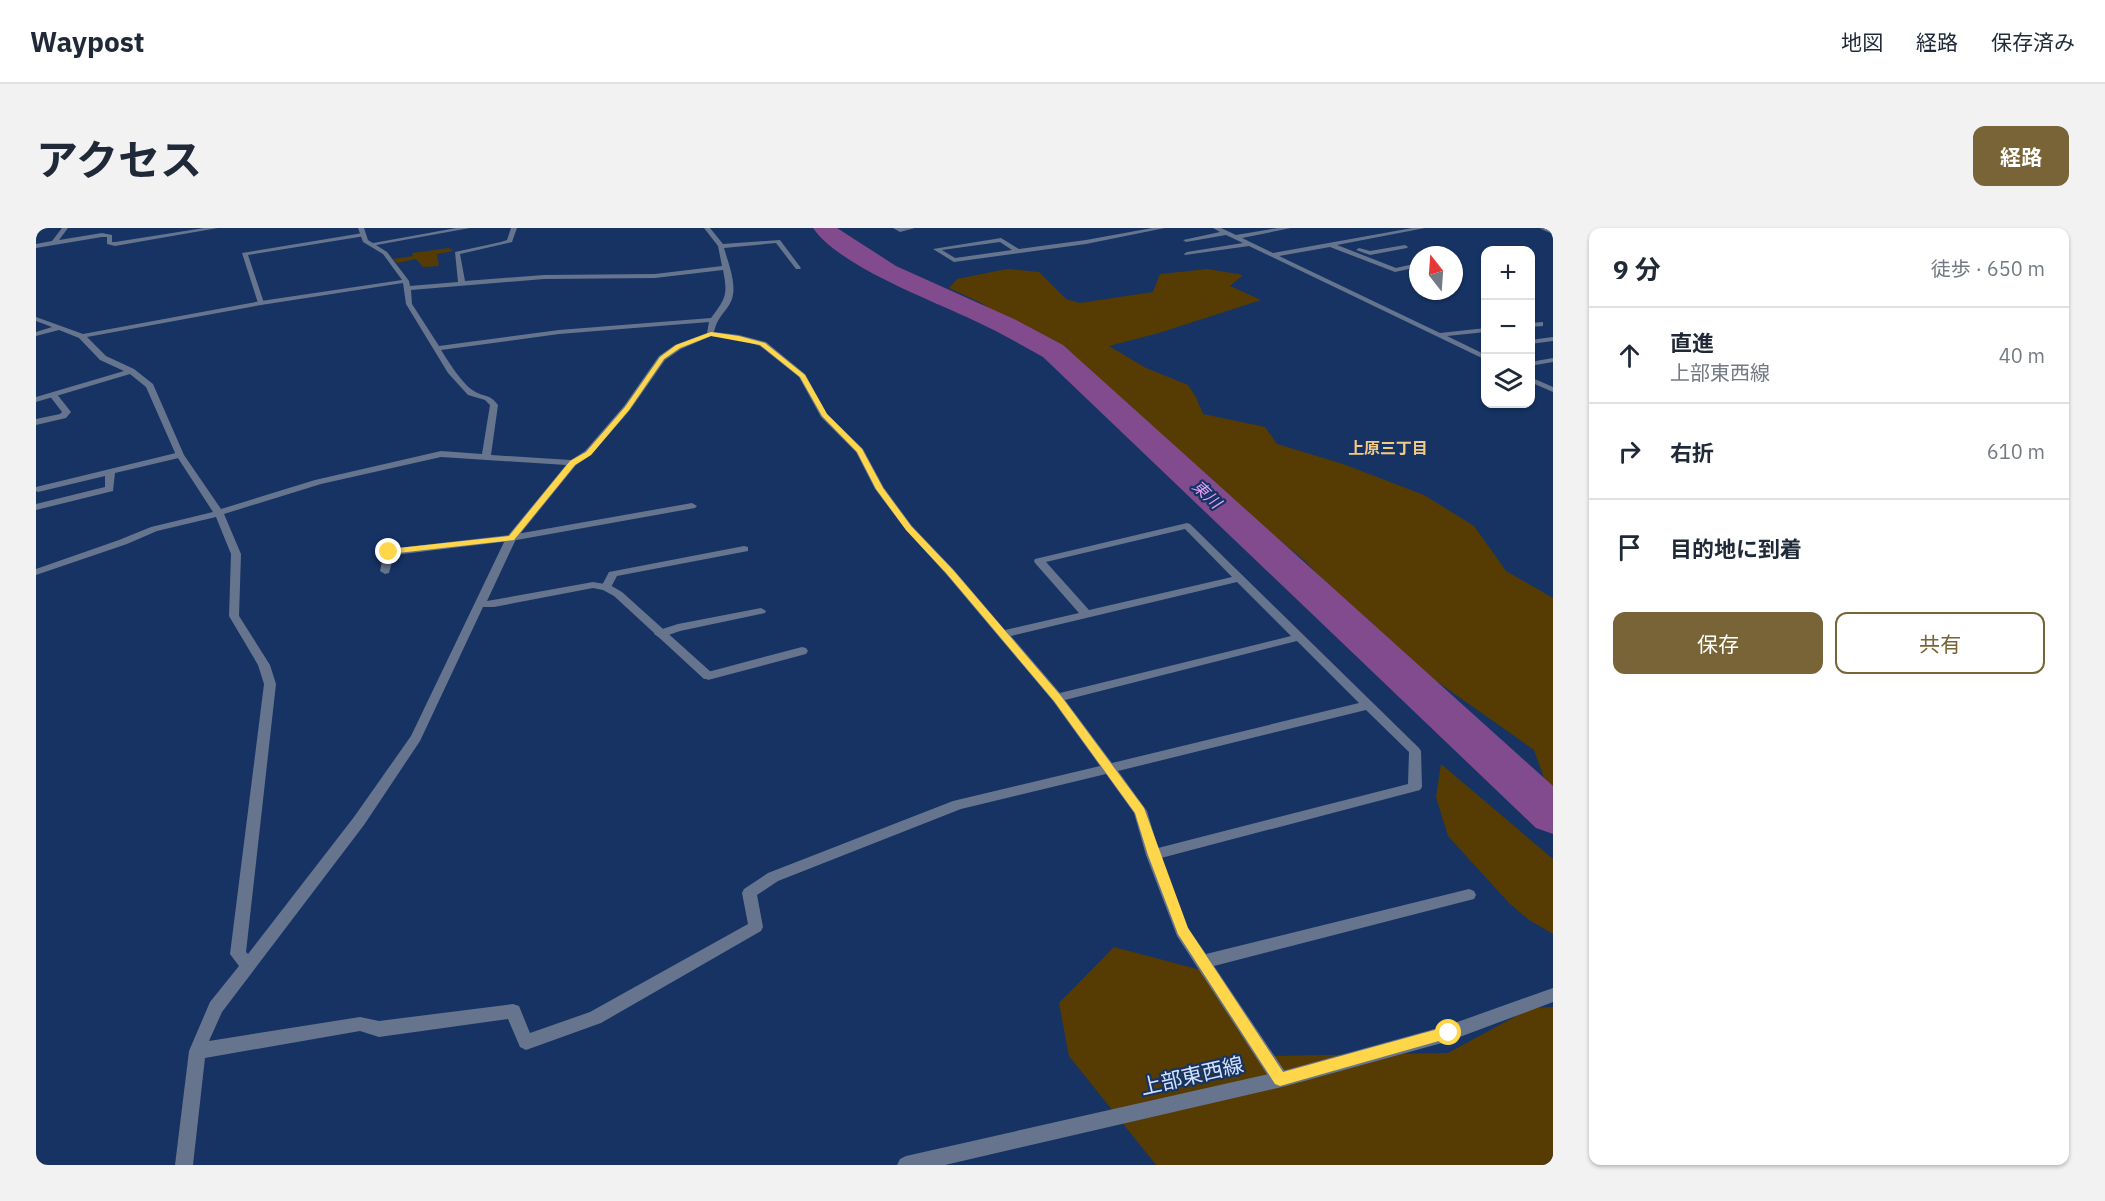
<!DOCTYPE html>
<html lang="ja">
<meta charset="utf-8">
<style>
body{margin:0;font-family:"IBM Plex Sans","Noto Sans JP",sans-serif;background:#f2f2f3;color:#1f2937}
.controls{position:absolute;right:18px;top:18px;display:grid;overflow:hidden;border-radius:12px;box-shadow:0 2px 4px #0004}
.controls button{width:54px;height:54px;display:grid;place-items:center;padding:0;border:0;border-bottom:2px solid #e0e1e3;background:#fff;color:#1f2937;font:30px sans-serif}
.compass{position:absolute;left:1373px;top:18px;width:54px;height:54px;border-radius:50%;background:#fff;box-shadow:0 2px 4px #0004;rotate:343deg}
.stop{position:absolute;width:18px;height:18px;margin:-14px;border:4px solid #ffd54a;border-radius:50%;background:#fff}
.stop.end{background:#ffd54a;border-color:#fff;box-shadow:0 2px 6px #0008}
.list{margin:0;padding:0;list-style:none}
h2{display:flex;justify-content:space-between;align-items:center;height:78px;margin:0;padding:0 24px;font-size:26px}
h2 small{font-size:20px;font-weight:400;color:#747a83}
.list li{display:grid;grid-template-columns:39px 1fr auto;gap:18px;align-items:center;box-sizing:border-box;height:96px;padding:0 24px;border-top:2px solid #e0e1e3}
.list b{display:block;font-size:22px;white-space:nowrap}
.list p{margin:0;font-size:20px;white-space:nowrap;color:#747a83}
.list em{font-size:20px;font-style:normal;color:#747a83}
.actions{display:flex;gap:12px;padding:18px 24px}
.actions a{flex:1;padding:14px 0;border:2px solid #796437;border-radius:12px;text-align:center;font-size:21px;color:#796437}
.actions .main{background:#796437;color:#fff}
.icon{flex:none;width:33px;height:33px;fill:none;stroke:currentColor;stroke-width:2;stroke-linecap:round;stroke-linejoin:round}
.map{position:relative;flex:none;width:1517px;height:937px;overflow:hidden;border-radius:12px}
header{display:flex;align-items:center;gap:36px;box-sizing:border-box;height:84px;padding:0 30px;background:#fff;border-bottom:2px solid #e0e1e3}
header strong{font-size:28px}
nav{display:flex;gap:33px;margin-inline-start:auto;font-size:21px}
.intro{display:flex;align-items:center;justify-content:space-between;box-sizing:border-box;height:144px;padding:0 36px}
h1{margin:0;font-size:42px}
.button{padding:15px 27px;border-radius:12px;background:#796437;color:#fff;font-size:21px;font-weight:700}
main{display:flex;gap:36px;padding:0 36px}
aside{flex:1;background:#fff;border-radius:12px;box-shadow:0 2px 4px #0004}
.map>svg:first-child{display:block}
.green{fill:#563c02}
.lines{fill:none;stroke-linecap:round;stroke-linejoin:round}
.river{fill:#814b8d;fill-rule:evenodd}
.service{fill:#66758d;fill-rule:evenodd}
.minor{fill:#66758d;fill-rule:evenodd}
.tertiary{fill:#66758d;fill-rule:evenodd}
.route{fill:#ffd54a}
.labels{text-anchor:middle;stroke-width:4.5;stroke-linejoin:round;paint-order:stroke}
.far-neighbourhood-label{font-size:16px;font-weight:bold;fill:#f4cb84;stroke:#163364}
.far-water-label{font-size:16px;font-style:italic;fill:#ea9ffa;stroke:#163364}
.near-street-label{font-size:21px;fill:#d3e2fb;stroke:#163364}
</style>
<header>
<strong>Waypost</strong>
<nav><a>地図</a><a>経路</a><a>保存済み</a></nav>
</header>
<div class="intro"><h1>アクセス</h1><a class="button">経路</a></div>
<main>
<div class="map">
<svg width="1517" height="937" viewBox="0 0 1517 937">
<rect width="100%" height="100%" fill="#163364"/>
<g class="green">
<path d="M413,20L417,23L401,26L403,38L387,39L380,31L361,35L357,31L377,28L376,25Z"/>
<path d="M971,41L1003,44L1030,71L1044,75L1117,64L1124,46L1172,41L1207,47L1194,58L1225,72L1123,105L1073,118L1110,140L1152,157L1160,169L1167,186L1229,199L1241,216L1307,236L1388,267L1438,298L1470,343L1517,370V575L1498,522L1352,419L1269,333L1180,259L1048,143L945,75L913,60L921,51Z"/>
<path d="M1405,536L1517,631V706L1493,692L1473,675L1412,608L1400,569Z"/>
<path d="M1078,719L1172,744L1227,828L1412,825L1495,780L1517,779V937H1120L1033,828L1023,775Z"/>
</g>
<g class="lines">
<path class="river" d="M777,0H801L860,38L978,91L1027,117L1517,558V606L1500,600L1007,129C984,116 961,103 937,92C895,72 803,38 777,0Z"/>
<g class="service">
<path d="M420,0H434L335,18L332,16Z"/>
<path d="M327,5L329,8L212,27L228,75L225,77L222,75L206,25Z"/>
<path d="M14,165H20L35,184L30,190L0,197V191L24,186L26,184L13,167Z"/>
<path d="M144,224L147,225V229L79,245L77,263L0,282V276L69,259V248L2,264L0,263V259Z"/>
<path d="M656,275L661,278L659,280L475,313L358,327L353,345L349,346L344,343L348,324L353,321L475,307Z"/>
<path d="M708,318L712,319V323L581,348L574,361L570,362L565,359L573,344Z"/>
<path d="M725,380L730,383L729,385L644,403L624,410L618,406L620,403L642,396Z"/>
<path d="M766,419L770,420L772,423L770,426L672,452L666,448L668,445Z"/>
</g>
<g class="minor">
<path d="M26,0H32L23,12L66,5L76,7V14H79L168,0H182L79,18L71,16V9H66L0,20V16L16,13Z"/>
<path d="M322,0H328L332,12L351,24L373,53L374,58L422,54L419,24L465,14L471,12L475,0H481L476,14L424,26L429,53L508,47L619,46L686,38L682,18L668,0H674L687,16L744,12L765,40L764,41H760L740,15L688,20C692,34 701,56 696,71C691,84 682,87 678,104L703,107L730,114L769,146L791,186L827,221L848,260L876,298L918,342L969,402L1043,385L999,335L998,333L999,331L1151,295L1154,296L1383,520L1385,523L1386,559L1384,562L1125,630L1152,700L1170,726L1433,661L1438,663L1440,667L1438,671L1178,738L1250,845L1252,851L1250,857L1244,859L1238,857L1141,708L1110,627L1098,585L1070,546L925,581L742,653L721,667L727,699L725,703L565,795L490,822L484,819L472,791L343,809L324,803L169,830L157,937H139L153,823L174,774L203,738L194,726L228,456L222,437L193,388L195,326L180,289L121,303L91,316L0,347V341L83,312L115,299L177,284L140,227L110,159L94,146L0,174V169L88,143L64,132L43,110L23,102L0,108V104L16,99L0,93V89L47,106L225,73L366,52L347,26L327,14ZM687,42C692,67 690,70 675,90L523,102L403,118L376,76L375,62L508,51L619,50ZM367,55L370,76L412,145L432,167L449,172L454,177L446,226L405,223L279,252L185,281L148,227L117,156L98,141L70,128L51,109L225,77ZM673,94L671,105L639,117L623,128L588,178L549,223L535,232L455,227L462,177C453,165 449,170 438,163C426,156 413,134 405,122L523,106ZM675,108L702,111L724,118L763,149L785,189L820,224L839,261L870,302L910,346L1017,473L1064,538L917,573L732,645L708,661L706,665L712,696L554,784L494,805L483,778L477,776L343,793L324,789L173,813L186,784L328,597L384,513L447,379H458L557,360L567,362L578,368L668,451H676L678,448L676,445L586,364L574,357L557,354L451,373L480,311L540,237L555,227L594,182L629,132L645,121ZM405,229L530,237L470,310L375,508L318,589L212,726L210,724L240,456L234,437L203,388L205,326L188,286L285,256ZM1149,301L1196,349L1053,382L1010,334ZM1201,354L1255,408L1024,465L975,408ZM1261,413L1323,475L1076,535L1029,472ZM1330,482L1373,524L1372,556L1122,620L1111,583L1082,543Z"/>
<path d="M857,0H879L864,4Z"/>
<path d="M1116,0H1129L1050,16L918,34L897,21L965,10L983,21L1050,12ZM964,14L976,22L919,30L906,22Z"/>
<path d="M1177,0H1185L1200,7L1242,0H1255L1206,10L1237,25L1376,0H1389L1301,17L1360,40L1382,35V39L1359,44L1294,19L1243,28L1404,105L1450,100V104L1411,108L1450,127V132L1213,18L1149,27L1148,26L1151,24L1207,15L1190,7L1150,14L1147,12L1184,4Z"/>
<path d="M1504,0L1517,2V6L1505,1Z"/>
<path d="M1369,17L1372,19L1371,20L1334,27L1320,22L1323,20L1334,23Z"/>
<path d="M1507,94V98L1494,99V95Z"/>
<path d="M1517,109V113L1494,116V112Z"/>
<path d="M1517,130V134L1494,138V134Z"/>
<path d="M1494,149L1517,159V164L1494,154Z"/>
</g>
<path class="tertiary" d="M1517,760V774L1413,813L1250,858L909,937H861L864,931L870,928L1250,842L1413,797Z"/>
</g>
<path class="route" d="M675,104L703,108L729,115L769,147L791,186L826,221L847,260L875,298L917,342L1025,468L1108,580L1152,700L1247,844L1413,798L1417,800L1419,805L1417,809L1244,858L1239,856L1142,706L1112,627L1099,585L1018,473L911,346L870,302L840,261L821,224L786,188L764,149L724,117L675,108L644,120L628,131L593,182L555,227L539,237L478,312L353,326L349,324L353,321L473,308L534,233L550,224L589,179L624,129L640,117Z"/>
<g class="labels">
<g class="far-neighbourhood-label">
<text x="1352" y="226">上原三丁目</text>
</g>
<g class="far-water-label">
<text transform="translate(1171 266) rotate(43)" y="6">東川</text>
</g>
<g class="near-street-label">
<text transform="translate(1156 848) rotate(-13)" y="7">上部東西線</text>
</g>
</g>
</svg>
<div class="controls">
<button>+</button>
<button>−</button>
<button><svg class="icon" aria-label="layers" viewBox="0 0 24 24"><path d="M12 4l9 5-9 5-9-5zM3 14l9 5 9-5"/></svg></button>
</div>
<svg class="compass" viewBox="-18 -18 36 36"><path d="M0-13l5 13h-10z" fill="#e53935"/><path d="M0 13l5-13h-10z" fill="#747a83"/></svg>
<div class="stop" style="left:1413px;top:805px"></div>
<div class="stop end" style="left:353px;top:324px"></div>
</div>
<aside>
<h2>9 分<small>徒歩 · 650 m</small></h2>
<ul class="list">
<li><svg class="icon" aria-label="ahead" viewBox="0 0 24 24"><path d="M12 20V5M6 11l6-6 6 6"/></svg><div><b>直進</b><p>上部東西線</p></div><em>40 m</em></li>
<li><svg class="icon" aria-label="right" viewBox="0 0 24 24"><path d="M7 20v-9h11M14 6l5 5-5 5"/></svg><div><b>右折</b></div><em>610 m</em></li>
<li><svg class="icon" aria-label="arrive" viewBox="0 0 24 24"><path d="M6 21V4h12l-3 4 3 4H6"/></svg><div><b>目的地に到着</b></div></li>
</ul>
<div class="actions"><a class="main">保存</a><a>共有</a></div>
</aside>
</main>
